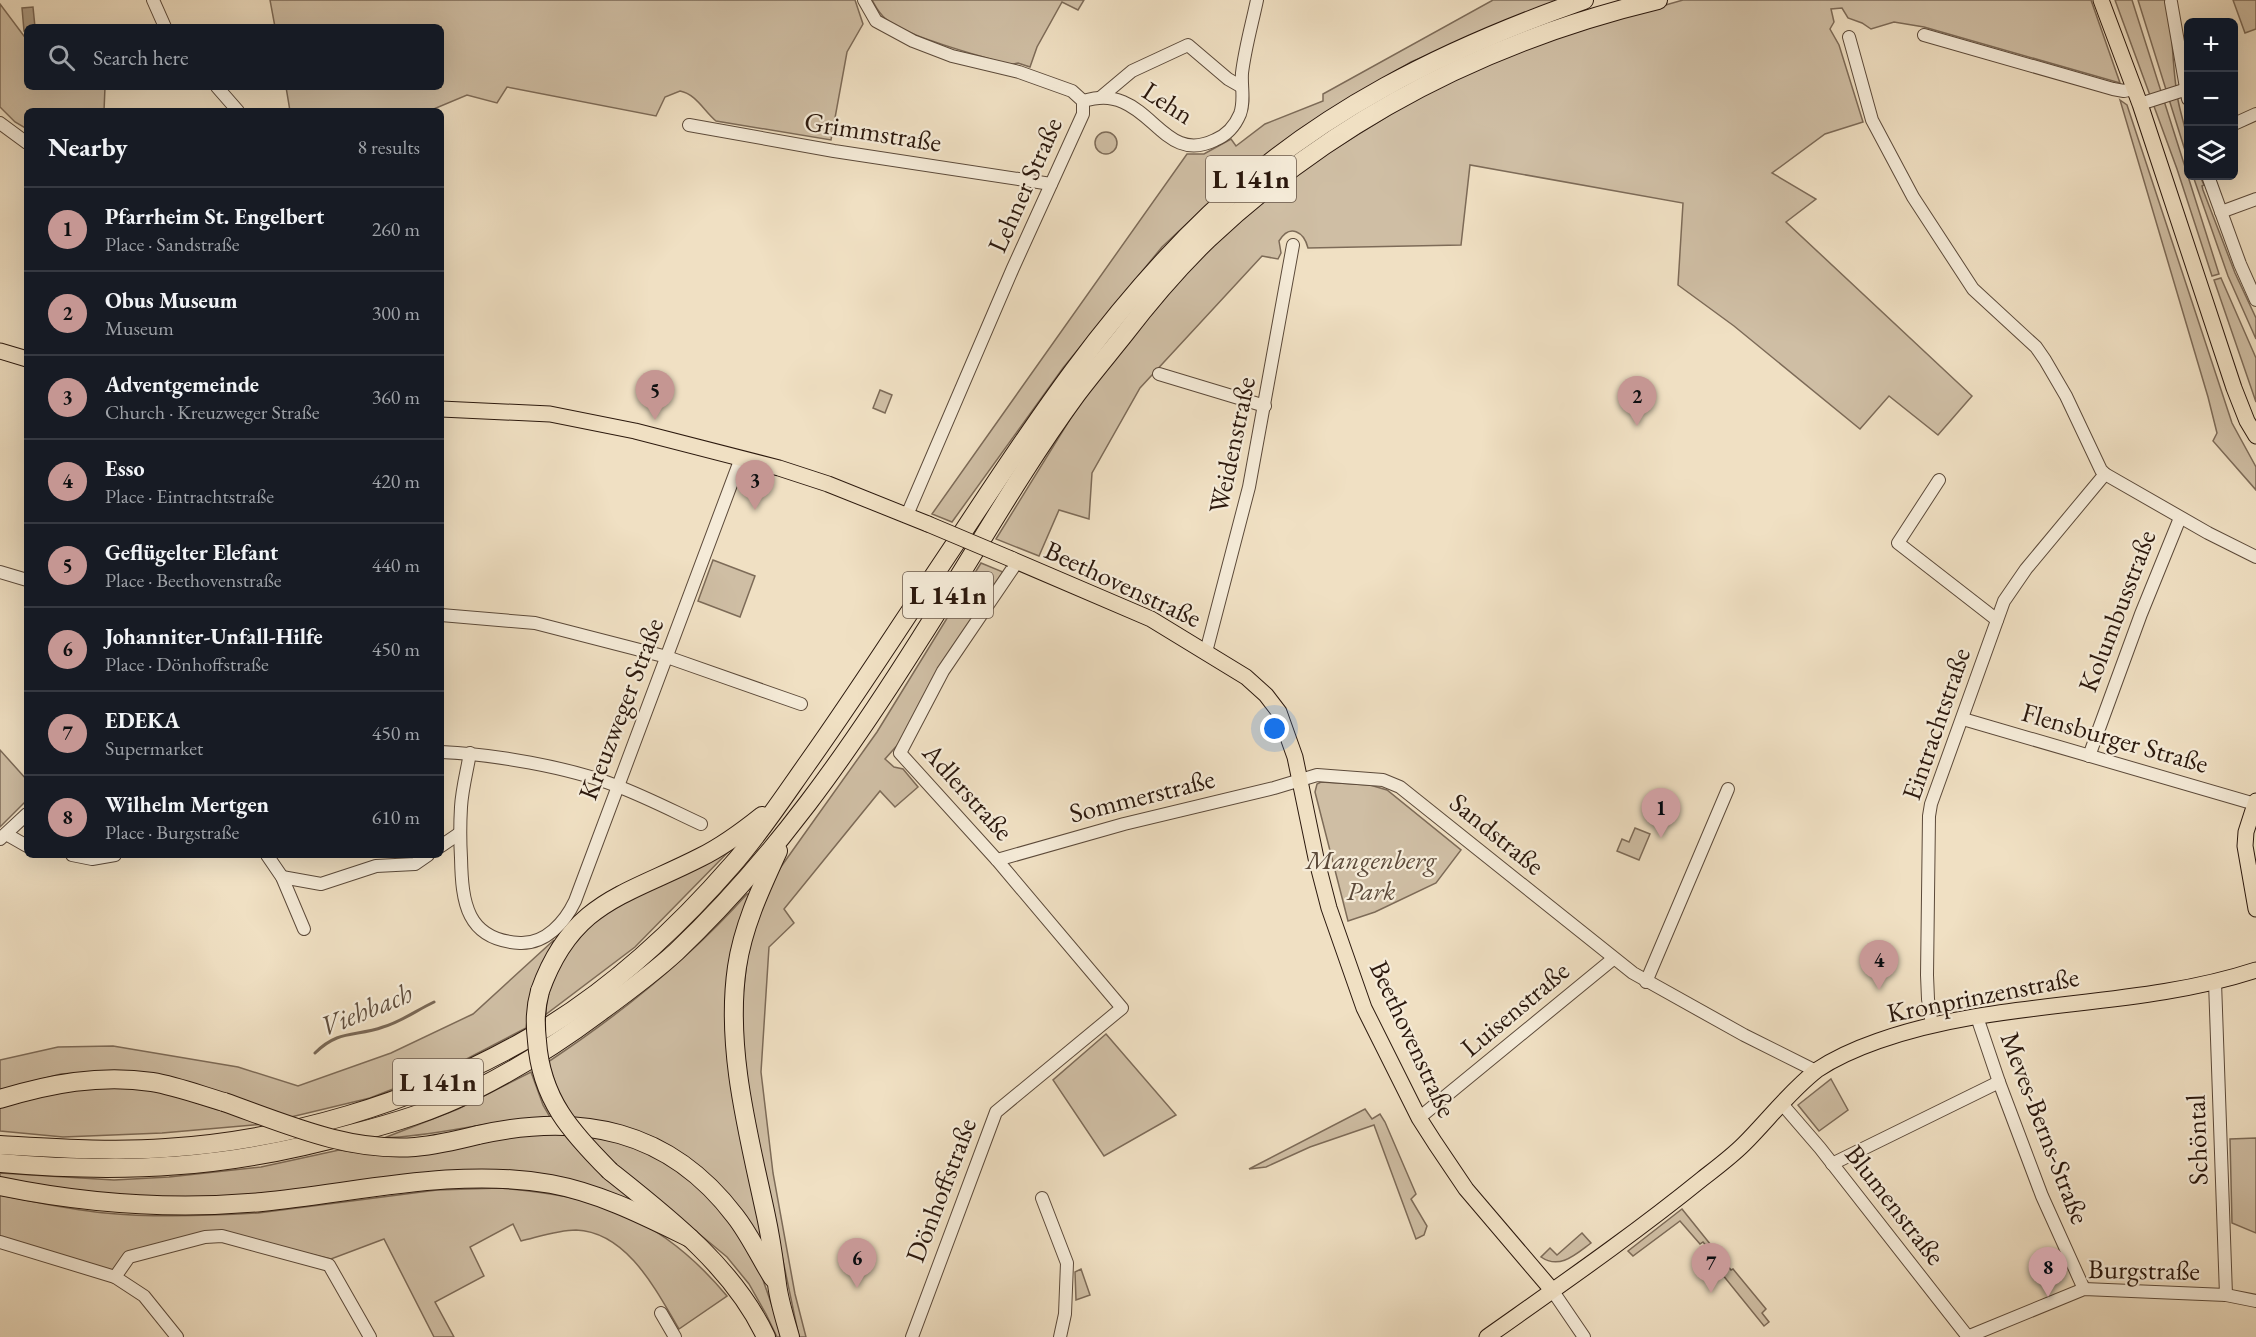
<!DOCTYPE html>
<meta charset="utf-8">
<style>
body{margin:0;font-family:"EB Garamond",serif;background:#242831;color:#f1f3f6}
.controls{position:absolute;right:18px;top:18px;display:grid;overflow:hidden;border-radius:9px;box-shadow:0 6px 24px #0002}
.controls button{width:54px;height:54px;display:grid;place-items:center;padding:0;border:0;border-bottom:2px solid #363941;background:#171b24;color:#f1f3f6;font:30px sans-serif}
.you{position:absolute;left:1275px;top:729px;width:21px;height:21px;margin:-15px;border:4px solid #fff;border-radius:50%;background:#1a73e8;box-shadow:0 0 0 9px #1a73e833}
.badge{display:grid;place-items:center;width:39px;height:39px;border-radius:50%;background:#c59692;color:#111;font-size:20px;font-weight:700}
.pin{position:absolute;translate:-50% -50px;filter:drop-shadow(0 2px 3px #0008)}
.pin::after{content:'';position:absolute;top:32px;width:21px;height:18px;background:inherit;clip-path:polygon(0 0,100% 0,50% 100%)}
.list{margin:0;padding:0;list-style:none}
h2{display:flex;justify-content:space-between;align-items:center;height:78px;margin:0;padding:0 24px;font-size:26px}
h2 small{font-size:20px;font-weight:400;color:#9ea1a6}
.list li{display:grid;grid-template-columns:39px 1fr auto;gap:18px;align-items:center;box-sizing:border-box;height:84px;padding:0 24px;border-top:2px solid #363941}
.list b{display:block;font-size:22px;white-space:nowrap}
.list p{margin:0;font-size:20px;white-space:nowrap;color:#9ea1a6}
.list em{font-size:20px;font-style:normal;color:#9ea1a6}
.icon{flex:none;width:33px;height:33px;fill:none;stroke:currentColor;stroke-width:2;stroke-linecap:round;stroke-linejoin:round}
.map{position:relative;flex:none;width:2256px;height:1337px;overflow:hidden}
.search{position:absolute;background:#171b24;box-shadow:0 6px 24px #0002;left:24px;top:24px;width:420px;height:66px;display:flex;align-items:center;gap:15px;box-sizing:border-box;padding:0 21px;border-radius:9px;color:#9ea1a6;font-size:22px}
.panel{position:absolute;background:#171b24;box-shadow:0 6px 24px #0002;left:24px;top:108px;width:420px;height:750px;border-radius:9px}
.map>svg:first-child{display:block}
.green{fill:#cfbea4;stroke:#7d6b58;stroke-width:1.5}
.water{fill:#ad9c85;stroke:#796755;stroke-width:1.5}
.lines{fill:none;stroke-linecap:round;stroke-linejoin:round}
.stream{stroke:#796755;stroke-width:3}
.minor-casing{stroke:#5c4a3a;stroke-width:14}
.major-casing{stroke:#2b180d;stroke-width:17}
.highway-casing{stroke:#2b180d;stroke-width:20}
.minor{stroke:#f5ebd8;stroke-width:12}
.major{stroke:#f0e0c3;stroke-width:15}
.highway{stroke:#f0e0c3;stroke-width:18}
.major-bridge-casing{stroke:#2b180d;stroke-width:17;stroke-linecap:butt}
.highway-bridge-casing{stroke:#2b180d;stroke-width:20;stroke-linecap:butt}
.major-bridge{stroke:#f0e0c3;stroke-width:15}
.highway-bridge{stroke:#f0e0c3;stroke-width:18}
.labels{text-anchor:middle;stroke-width:4.5;stroke-linejoin:round;paint-order:stroke}
.shield{fill:#f5ebd8;stroke:#68574a;stroke-width:1.5}
.shield-label{font-size:26px;font-weight:bold;fill:#2b180d}
.street-label{font-size:27px;fill:#2b180d;stroke:#f5ebd8}
.park-label{font-size:27px;font-style:italic;fill:#5c4a3a;stroke:#f5ebd8}
.water-label{font-size:28px;font-style:italic;fill:#5f4d3d;stroke:#f5ebd8}
</style>
<div class="map">
<svg width="2256" height="1337" viewBox="0 0 2256 1337">
<rect width="100%" height="100%" fill="#f0e0c3"/>
<filter id="stains"><feTurbulence type="fractalNoise" baseFrequency=".00333" numOctaves="4"/><feColorMatrix values="0 0 0 0 .2 0 0 0 0 .09 0 0 0 0 .02 0 0 0 .5 -.17"/></filter>
<radialGradient id="worn" r=".72"><stop offset=".6" stop-color="#630" stop-opacity="0"/><stop offset="1" stop-color="#630" stop-opacity=".3"/></radialGradient>
<g class="green">
<path d="M270,0H855L863,24L847,52L831,140L716,121C704,111 696,94 680,91L665,97L656,116L507,87L497,103L467,95L429,111H290L286,87H441V27H275Z"/>
<path d="M872,0H1084L1078,10L1062,2L1037,47L1030,67L1018,63L1009,65C976,54 912,39 886,19C879,14 876,7 872,0Z"/>
<path d="M1493,0H1562L1411,62L1303,127L1226,187L1162,247L1063,368L952,522L932,514L1187,154H1204L1231,139L1236,146L1265,124L1323,101V94Z"/>
<path d="M1683,0H2091L2120,83L1924,27L1894,22L1871,29L1862,23L1848,18L1842,8L1831,9L1834,22L1830,29L1839,45L1863,122L1825,134L1772,173L1816,199L1786,222L1972,396L1938,435L1889,396L1860,429L1734,326L1678,285L1683,203L1470,165L1461,245L1308,248C1304,232 1290,223 1279,241L1281,253L1278,259L1262,256L1140,388L1092,473L1089,519L1059,510L1039,556L996,539L1085,395L1178,281L1221,238L1287,182L1333,150L1436,86L1557,36Z"/>
<path d="M2115,0H2132L2219,274L2212,276L2177,169Z"/>
<path d="M2138,0H2170C2172,33 2172,68 2178,100C2182,121 2190,138 2188,160Z"/>
<path d="M2233,0H2256V29L2245,33Z"/>
<path d="M0,4L27,40V87H105L104,111H27V129L15,122L0,107Z"/>
<path d="M2120,100L2127,105L2232,423L2256,467V490L2213,441L2217,433L2208,397Z"/>
<circle cx="1106" cy="143" r="11"/>
<path d="M2193,176H2200L2204,185L2202,186L2203,190L2235,273L2256,318V339L2228,276Z"/>
<path d="M2221,278L2256,358V402L2214,280Z"/>
<path d="M880,390L892,395L885,413L873,408Z"/>
<path d="M713,560L755,576L740,617L698,601Z"/>
<path d="M981,563L1003,572L901,741L885,759L894,767L903,769L918,787L895,807L880,791L784,909L794,923L769,947L761,1072L773,1173L795,1294L806,1337H799L745,1079L742,1033L743,995L750,933L778,871L877,732Z"/>
<path d="M0,750L27,780V800L0,827Z"/>
<path d="M1321,782L1370,785L1387,790L1461,850L1436,883L1375,912L1348,921L1315,792L1317,784Z"/>
<path d="M1635,828L1650,834L1639,860L1617,851L1622,839L1629,842Z"/>
<path d="M735,845L635,947L545,1015L548,994L564,955L602,913Z"/>
<path d="M747,894H750L734,958L766,1250L720,1187L574,1118L559,1094L548,1062C622,1013 688,960 747,894Z"/>
<path d="M554,940L530,1000L526,1028L457,1064L370,1098L291,1117L91,1072L61,1074L0,1090V1060L58,1047L113,1046L238,1067L298,1086L391,1053L473,1014Z"/>
<path d="M1106,1034L1176,1115L1104,1156L1053,1080Z"/>
<path d="M531,1072L543,1105L550,1117C494,1119 440,1136 384,1138L458,1109Z"/>
<path d="M1831,1079L1848,1110L1819,1131L1798,1105Z"/>
<path d="M113,1086L153,1089L264,1124L162,1133L63,1137L0,1131V1104L29,1095Z"/>
<path d="M1365,1109L1372,1119L1380,1114L1385,1122L1416,1194L1411,1199L1427,1226L1424,1235L1416,1239L1374,1125L1310,1147L1266,1167L1249,1169Z"/>
<path d="M559,1129L592,1165L650,1211L558,1178L211,1198H118L0,1178V1173L114,1180L169,1177L261,1167L339,1150L362,1153Z"/>
<path d="M585,1132L612,1138L663,1160L710,1195L756,1260L783,1337H777L766,1314L749,1284L727,1257L616,1165Z"/>
<path d="M2256,1138V1233L2232,1223L2230,1139Z"/>
<path d="M500,1188C599,1196 661,1217 727,1296L679,1329C656,1290 627,1232 576,1230C558,1230 538,1237 521,1241L513,1224L470,1247L484,1276L435,1302L454,1337H434L384,1239L331,1259L221,1233L130,1252L114,1274L0,1238V1195C35,1202 70,1210 105,1213C156,1218 208,1216 258,1213L437,1190Z"/>
<path d="M1682,1209L1731,1270L1733,1269L1766,1309L1762,1313L1769,1322L1764,1326L1705,1253L1709,1249L1703,1242L1700,1244L1680,1221L1633,1256L1628,1251Z"/>
<path d="M1582,1233L1591,1243C1576,1254 1560,1270 1541,1257L1550,1248L1557,1255Z"/>
<path d="M1081,1269L1090,1295L1076,1300L1075,1272Z"/>
</g>
<path class="water" d="M33,7L35,27H27V30L24,31L22,8Z"/>
<g class="lines">
<path class="stream" d="M315,1053C339,1029 356,1037 383,1027C401,1022 417,1010 434,1002"/>
<defs>
<g id="minor">
<path d="M153,0L165,27"/>
<path d="M864,0L876,21L913,41L952,56L1019,72L1072,91L1083,101V114L1013,268L907,515"/>
<path d="M2171,2L2188,99"/>
<path d="M1924,35L2113,89L2124,91L2134,89"/>
<path d="M1849,37L1872,120L1913,197L1973,289L2036,347L2045,360L2066,396L2101,470L2105,474L2208,533L2256,557"/>
<path d="M217,87L238,111"/>
<path d="M1101,97L1132,71L1188,45L1228,79L1242,87"/>
<path d="M1083,101C1098,97 1109,96 1123,102C1157,116 1172,161 1215,140C1227,135 1235,126 1240,114C1245,101 1241,87 1242,73C1245,48 1252,24 1257,0"/>
<path d="M2140,104L2187,89"/>
<path d="M0,123L27,143"/>
<path d="M2234,124L2256,114"/>
<path d="M689,125L834,151L1051,184"/>
<path d="M2208,176L2240,264L2256,300"/>
<path d="M2221,212L2256,199"/>
<path d="M1159,374L1265,406"/>
<path d="M1939,480L1898,543L1997,620"/>
<path d="M0,572L27,580"/>
<path d="M441,615L535,623L667,657L801,704"/>
<path d="M1206,652L1249,487L1293,245"/>
<path d="M1963,719L2255,804"/>
<path d="M441,752C493,754 568,767 617,786C646,797 673,811 701,824"/>
<path d="M470,753C467,771 462,789 461,807C460,824 460,841 461,858C462,902 466,940 520,943C546,944 565,922 575,901L741,458"/>
<path d="M2089,756L2141,614L2180,518"/>
<path d="M6,834L27,846"/>
<path d="M0,839L27,814"/>
<path d="M441,846L460,833"/>
<path d="M72,855L92,859L115,855"/>
<path d="M267,855L282,877L304,929"/>
<path d="M997,860L1124,824L1274,788L1317,775L1383,780L1400,787L1633,973L1744,1035L1816,1071"/>
<path d="M282,877L321,884L376,866L415,864L428,855"/>
<path d="M1646,982L1728,789"/>
<path d="M2215,982L2226,1295"/>
<path d="M1977,1017L1999,1082L2042,1196L2084,1289"/>
<path d="M1932,1026L1928,999L1927,975L1929,816L1931,804L2004,601L2026,569L2105,474"/>
<path d="M1782,1104L1820,1148L1968,1337"/>
<path d="M1419,1118L1613,959"/>
<path d="M1832,1164L1999,1082"/>
<path d="M1042,1198L1067,1263L1065,1314L1060,1337"/>
<path d="M0,1242L115,1277L144,1296L177,1337"/>
<path d="M115,1277L129,1257L205,1237L222,1236L329,1265L370,1337"/>
<path d="M1552,1290L1584,1337"/>
<path d="M661,1313L675,1337"/>
<path d="M912,1337L996,1112L1122,1008L997,860L900,753L943,671L1017,562"/>
<path d="M1967,1337L2084,1289L2226,1295L2256,1301"/>
</g>
<g id="major">
<path d="M2101,0L2140,104L2234,388L2247,421L2256,436"/>
<path d="M0,351L27,359"/>
<path d="M441,409L550,414L635,431L779,468L828,484L928,524"/>
<path d="M1011,559L1151,619L1246,677L1266,695L1279,712L1295,757L1316,858L1329,908L1364,1008L1419,1118L1435,1143L1466,1189L1552,1290"/>
<path d="M2256,801L2246,832L2245,846L2256,909"/>
<path d="M1487,1337C1559,1286 1633,1235 1702,1179C1716,1168 1731,1157 1744,1144C1768,1120 1790,1091 1817,1070C1835,1058 1858,1048 1878,1041C2000,998 2134,1010 2256,970"/>
</g>
<g id="highway">
<path d="M778,851C761,888 743,926 737,967C725,1049 749,1136 766,1216C771,1239 774,1261 777,1284C779,1301 785,1319 790,1337"/>
<path d="M540,991C572,901 625,896 701,857C723,846 742,832 762,816"/>
<path d="M0,1099C49,1084 100,1074 152,1082C176,1086 200,1095 224,1102"/>
<path d="M478,1135C580,1112 669,1129 735,1216C750,1235 760,1258 773,1278"/>
<path d="M0,1145C55,1148 111,1152 166,1148C289,1140 412,1103 520,1043C601,999 673,933 733,864C760,833 783,798 807,764C859,691 907,615 957,541C1033,425 1109,310 1210,214C1318,111 1445,49 1584,0"/>
<path d="M0,1163C125,1174 230,1168 351,1134C393,1123 434,1111 473,1091C517,1069 560,1042 600,1012C626,993 652,974 676,952C774,859 848,753 920,639C972,558 1019,473 1076,395C1091,375 1107,356 1123,336C1149,302 1177,269 1208,239C1336,118 1487,41 1658,0"/>
<path d="M610,1171C668,1217 734,1268 766,1337"/>
<path d="M0,1186C87,1204 173,1210 262,1202C356,1193 455,1167 551,1184C600,1193 645,1216 690,1238"/>
</g>
</defs>
<use href="#minor" class="minor-casing"/>
<use href="#major" class="major-casing"/>
<use href="#highway" class="highway-casing"/>
<use href="#minor" class="minor"/>
<use href="#major" class="major"/>
<use href="#highway" class="highway"/>
<defs>
<path id="major-bridge" d="M928,524L1011,559"/>
<g id="highway-bridge">
<path d="M540,991C535,1009 535,1023 537,1041C541,1099 571,1132 610,1171"/>
<path d="M224,1102C286,1124 348,1152 415,1147C437,1145 458,1140 478,1135"/>
</g>
</defs>
<use href="#major-bridge" class="major-bridge-casing"/>
<use href="#highway-bridge" class="highway-bridge-casing"/>
<use href="#major-bridge" class="major-bridge"/>
<use href="#highway-bridge" class="highway-bridge"/>
</g>
<g class="labels">
<g class="shield">
<rect x="1206" y="156" width="90" height="46" rx="4.5"/>
<rect x="903" y="572" width="90" height="46" rx="4.5"/>
<rect x="393" y="1059" width="90" height="46" rx="4.5"/>
</g>
<g class="shield-label">
<text x="1251" y="188">L 141n</text>
<text x="948" y="604">L 141n</text>
<text x="438" y="1091">L 141n</text>
</g>
<g class="street-label">
<text transform="translate(1168 103) rotate(33)" y="9">Lehn</text>
<text transform="translate(873 132) rotate(9)" y="9">Grimmstraße</text>
<text transform="translate(1025 185) rotate(-66)" y="9">Lehner Straße</text>
<text transform="translate(1232 445) rotate(-78)" y="9">Weidenstraße</text>
<text transform="translate(1123 584) rotate(25)" y="9">Beethovenstraße</text>
<text transform="translate(2117 611) rotate(-69)" y="9">Kolumbusstraße</text>
<text transform="translate(621 709) rotate(-69)" y="9">Kreuzweger Straße</text>
<text transform="translate(1936 724) rotate(-71)" y="9">Eintrachtstraße</text>
<text transform="translate(2115 738) rotate(16)" y="9">Flensburger Straße</text>
<text transform="translate(968 792) rotate(48)" y="9">Adlerstraße</text>
<text transform="translate(1142 796) rotate(-14)" y="9">Sommerstraße</text>
<text transform="translate(1497 834) rotate(39)" y="9">Sandstraße</text>
<text transform="translate(1983 995) rotate(-11)" y="9">Kronprinzenstraße</text>
<text transform="translate(1515 1009) rotate(-40)" y="9">Luisenstraße</text>
<text transform="translate(1413 1039) rotate(65)" y="9">Beethovenstraße</text>
<text transform="translate(2045 1128) rotate(69)" y="9">Meves-Berns-Straße</text>
<text transform="translate(2197 1140) rotate(-92)" y="9">Schöntal</text>
<text transform="translate(941 1190) rotate(-69)" y="9">Dönhoffstraße</text>
<text transform="translate(1895 1205) rotate(52)" y="9">Blumenstraße</text>
<text transform="translate(2144 1270) rotate(1)" y="9">Burgstraße</text>
</g>
<g class="park-label">
<text x="1371" y="869">Mangenberg<tspan x="1371" dy="31">Park</tspan></text>
</g>
<g class="water-label">
<text transform="translate(366 1009) rotate(-22)" y="10">Viehbach</text>
</g>
</g>
<rect width="100%" height="100%" filter="url(#stains)"/>
<rect width="100%" height="100%" fill="url(#worn)"/>
</svg>
<div class="controls">
<button>+</button>
<button>−</button>
<button><svg class="icon" aria-label="layers" viewBox="0 0 24 24"><path d="M12 4l9 5-9 5-9-5zM3 14l9 5 9-5"/></svg></button>
</div>
<div class="you"></div>
<div class="pin badge" style="left:1661px;top:838px">1</div>
<div class="pin badge" style="left:1637px;top:426px">2</div>
<div class="pin badge" style="left:755px;top:510px">3</div>
<div class="pin badge" style="left:1879px;top:990px">4</div>
<div class="pin badge" style="left:655px;top:420px">5</div>
<div class="pin badge" style="left:857px;top:1288px">6</div>
<div class="pin badge" style="left:1711px;top:1293px">7</div>
<div class="pin badge" style="left:2048px;top:1297px">8</div>
<div class="search"><svg class="icon" aria-label="search" viewBox="0 0 24 24"><circle cx="10" cy="10" r="6"/><path d="M15 15l6 6"/></svg>Search here</div>
<section class="panel">
<h2>Nearby<small>8 results</small></h2>
<ul class="list">
<li><span class="badge">1</span><div><b>Pfarrheim St. Engelbert</b><p>Place · Sandstraße</p></div><em>260 m</em></li>
<li><span class="badge">2</span><div><b>Obus Museum</b><p>Museum</p></div><em>300 m</em></li>
<li><span class="badge">3</span><div><b>Adventgemeinde</b><p>Church · Kreuzweger Straße</p></div><em>360 m</em></li>
<li><span class="badge">4</span><div><b>Esso</b><p>Place · Eintrachtstraße</p></div><em>420 m</em></li>
<li><span class="badge">5</span><div><b>Geflügelter Elefant</b><p>Place · Beethovenstraße</p></div><em>440 m</em></li>
<li><span class="badge">6</span><div><b>Johanniter-Unfall-Hilfe</b><p>Place · Dönhoffstraße</p></div><em>450 m</em></li>
<li><span class="badge">7</span><div><b>EDEKA</b><p>Supermarket</p></div><em>450 m</em></li>
<li><span class="badge">8</span><div><b>Wilhelm Mertgen</b><p>Place · Burgstraße</p></div><em>610 m</em></li>
</ul>
</section>
</div>
